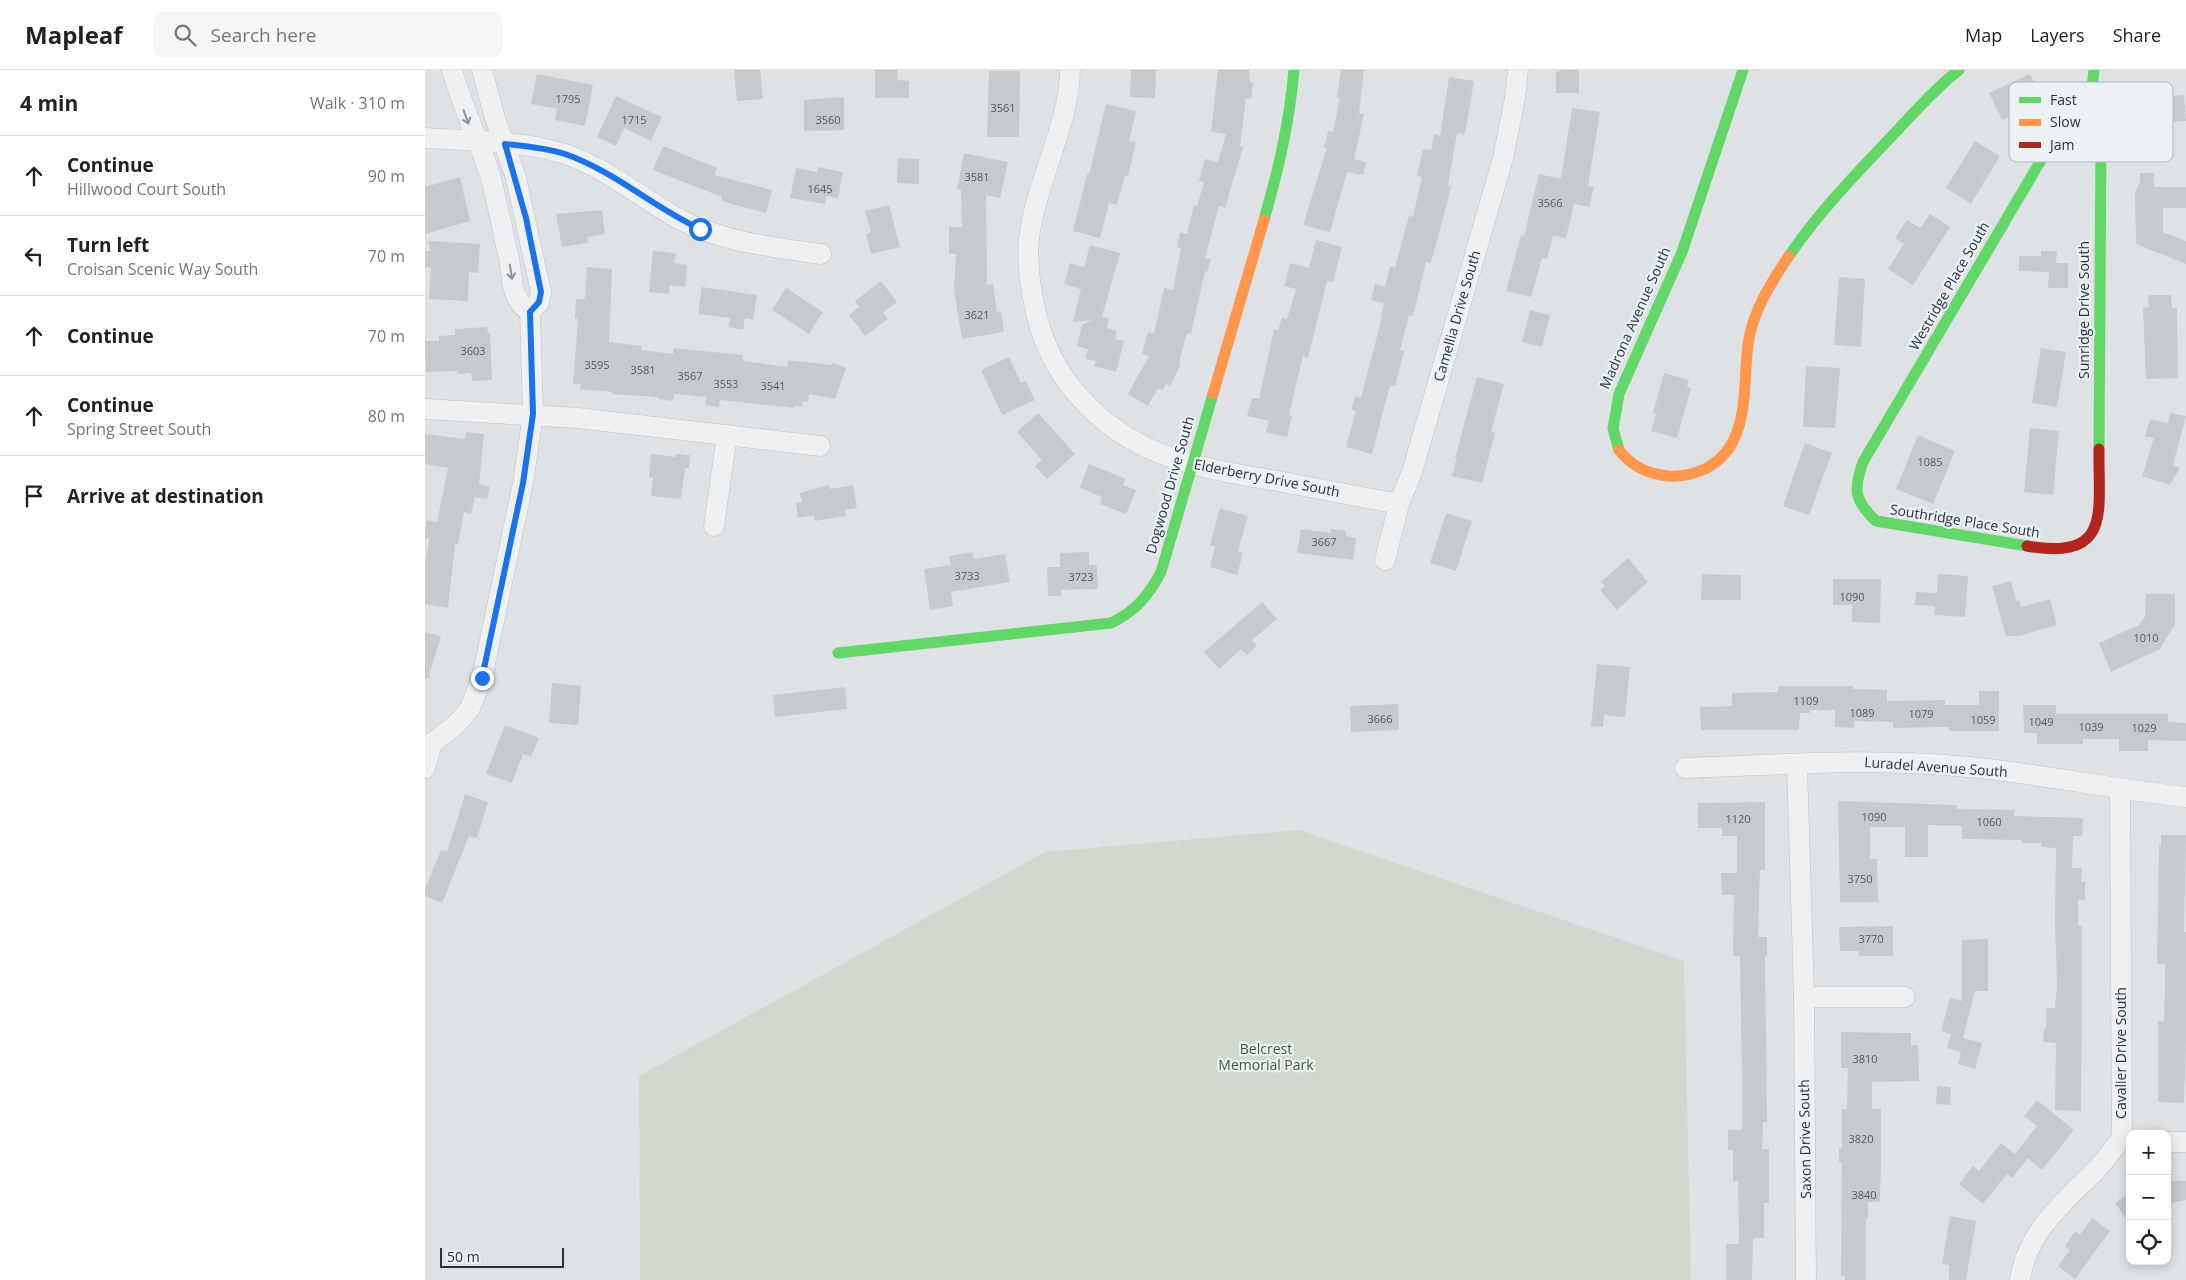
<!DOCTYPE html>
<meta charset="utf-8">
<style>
body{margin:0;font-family:"Open Sans",sans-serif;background:#f6f6f6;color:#222}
.controls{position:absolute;right:15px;bottom:15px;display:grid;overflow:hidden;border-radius:10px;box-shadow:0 2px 12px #0003}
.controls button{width:45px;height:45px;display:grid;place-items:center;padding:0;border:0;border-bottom:1px solid #e0e0e0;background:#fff;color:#222;font:25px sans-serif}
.scale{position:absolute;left:15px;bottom:12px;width:124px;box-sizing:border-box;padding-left:5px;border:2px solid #25333f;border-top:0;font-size:14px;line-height:18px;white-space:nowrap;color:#25333f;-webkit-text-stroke:4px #ecf1f5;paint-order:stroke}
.stop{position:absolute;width:15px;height:15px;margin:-11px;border:4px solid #1a73e8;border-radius:50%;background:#fff}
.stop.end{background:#1a73e8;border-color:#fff;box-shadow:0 1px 5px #0008}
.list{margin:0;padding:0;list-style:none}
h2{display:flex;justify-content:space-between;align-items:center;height:65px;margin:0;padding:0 20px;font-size:21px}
h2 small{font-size:16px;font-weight:400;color:#767676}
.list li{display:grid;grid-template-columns:32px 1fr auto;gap:15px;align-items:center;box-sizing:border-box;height:80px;padding:0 20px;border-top:1px solid #e0e0e0}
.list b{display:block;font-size:19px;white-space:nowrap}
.list p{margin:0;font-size:16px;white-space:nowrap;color:#767676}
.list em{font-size:16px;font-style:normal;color:#767676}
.icon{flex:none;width:28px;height:28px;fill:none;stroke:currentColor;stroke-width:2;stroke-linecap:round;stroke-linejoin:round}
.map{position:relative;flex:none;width:1761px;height:1210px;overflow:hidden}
header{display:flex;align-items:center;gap:30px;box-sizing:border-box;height:70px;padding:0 25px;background:#fff;border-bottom:1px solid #e0e0e0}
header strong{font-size:24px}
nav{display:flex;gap:28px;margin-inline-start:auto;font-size:18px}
.search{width:350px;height:45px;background:#f6f6f6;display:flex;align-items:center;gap:12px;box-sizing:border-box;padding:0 18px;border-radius:10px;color:#767676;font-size:19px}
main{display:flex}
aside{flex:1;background:#fff}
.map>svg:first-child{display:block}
.green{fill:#d1d9cf}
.building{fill:#c7cacd}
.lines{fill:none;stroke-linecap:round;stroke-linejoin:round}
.street-casing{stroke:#bdc0c3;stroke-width:21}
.street{stroke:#eef0f2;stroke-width:20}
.fast{stroke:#63d668;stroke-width:11}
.slow{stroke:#ff974d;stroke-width:11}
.jam{stroke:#b3261e;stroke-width:11}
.oneway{stroke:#8a9298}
.route{stroke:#1a73e8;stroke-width:6}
.labels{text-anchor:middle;stroke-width:4.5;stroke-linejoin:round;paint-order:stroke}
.number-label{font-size:11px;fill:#4e5a63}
.street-label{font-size:14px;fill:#25333f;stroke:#ecf1f5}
.park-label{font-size:14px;fill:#415b31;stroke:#ecf1f5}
.key{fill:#ecf1f5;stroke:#b0b8be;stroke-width:1}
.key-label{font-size:14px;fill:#25333f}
</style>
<header>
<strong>Mapleaf</strong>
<div class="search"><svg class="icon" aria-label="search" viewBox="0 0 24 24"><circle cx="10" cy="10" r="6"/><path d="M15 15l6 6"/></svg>Search here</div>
<nav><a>Map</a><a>Layers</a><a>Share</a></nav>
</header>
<main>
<aside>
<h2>4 min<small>Walk · 310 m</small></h2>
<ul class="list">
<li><svg class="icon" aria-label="ahead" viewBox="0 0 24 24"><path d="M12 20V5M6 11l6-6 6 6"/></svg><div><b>Continue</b><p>Hillwood Court South</p></div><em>90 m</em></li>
<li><svg class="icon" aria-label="left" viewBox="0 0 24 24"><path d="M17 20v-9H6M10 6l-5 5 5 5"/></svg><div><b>Turn left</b><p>Croisan Scenic Way South</p></div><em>70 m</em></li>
<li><svg class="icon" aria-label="ahead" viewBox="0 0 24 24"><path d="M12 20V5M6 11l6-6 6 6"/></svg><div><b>Continue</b></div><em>70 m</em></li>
<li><svg class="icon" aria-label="ahead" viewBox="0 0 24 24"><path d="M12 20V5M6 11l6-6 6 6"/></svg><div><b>Continue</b><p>Spring Street South</p></div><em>80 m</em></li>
<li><svg class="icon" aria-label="arrive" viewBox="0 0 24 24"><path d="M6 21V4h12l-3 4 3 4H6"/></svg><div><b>Arrive at destination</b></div></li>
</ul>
</aside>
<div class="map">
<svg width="1761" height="1210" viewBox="0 0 1761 1210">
<rect width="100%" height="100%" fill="#dfe2e5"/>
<path class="green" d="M874,760L1259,891L1266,1210H215L214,1006L620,782Z"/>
<g class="building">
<path d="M309,0H335L338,29L312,31Z"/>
<path d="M450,0H473L472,10L484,11V28H450Z"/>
<path d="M706,0H731L730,28L705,27Z"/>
<path d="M793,0H824L825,12H828L826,29L821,28L815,76L818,77L800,138L794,136L780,188L786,189L782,202L780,201L766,264L762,263L754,293L756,294L745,316L741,314L738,320L733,318L723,336L703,324L724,286L717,284L723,262L729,264L739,218L748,220L756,178L752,177L755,162L762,164L769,135L772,136L779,112L774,111L780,89L793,92L801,64L786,62Z"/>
<path d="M916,0H939L934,43L939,44L929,89L941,92L938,105L922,102L905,162L878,155L902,78H899L903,61L908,62L915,28H912Z"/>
<path d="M1138,0H1154V23H1131V2Z"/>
<path d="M564,1H595L594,67H562Z"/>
<path d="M112,4L168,15L160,56L130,50L132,39L106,34Z"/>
<path d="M1605,4L1618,31L1577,50L1564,23Z"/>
<path d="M1024,7L1049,11L1040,64L1032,63L1023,115L1026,116L1023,129L1006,193L1001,192L988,246L984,245L982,253L975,280L979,281L970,316L965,315L947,384L921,377L931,341L926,339L930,326L936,328L957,247L956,246L959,233L946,230L950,214L960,217L965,196L970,198L984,146L988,147L997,107L992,106L998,79L1006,80L1009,64L1015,66Z"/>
<path d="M1759,25L1761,51L1741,52L1739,27Z"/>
<path d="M191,26L237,47L226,71L199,58L191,76L172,67Z"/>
<path d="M419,27V60L379,61V30Z"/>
<path d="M681,34L711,41L704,71L711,72L703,106L700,105L692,135L684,133L675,168L648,161L662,104L664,105Z"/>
<path d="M1147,38L1175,42L1163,116L1169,117L1164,137L1149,134L1141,168L1128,165L1122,189L1117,188L1106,227L1081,221L1096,165L1099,166L1114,104L1136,109Z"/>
<path d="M1550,71L1575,86L1546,134L1521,118Z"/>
<path d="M238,76L292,98L289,105L347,120L341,143L296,131L297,127L228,100Z"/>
<path d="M539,83L583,92L575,128L561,125L562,215L568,214L572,242L576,241L579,262L537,269L529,220L531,184H524V157H537L536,120L532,119Z"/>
<path d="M473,88L494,89V114L472,113Z"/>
<path d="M393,97L418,102L413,128L401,126L400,134L365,128L371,98L392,102Z"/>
<path d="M1715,103H1729V117H1761V138H1738V162L1761,171V194L1711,174L1710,123L1715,112Z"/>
<path d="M35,107L45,151L0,164V117Z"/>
<path d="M464,135L475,177L446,184L441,164L446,162L440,141Z"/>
<path d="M177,140L180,164L162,167L163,173L137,177L131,144Z"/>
<path d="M1505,144L1525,157L1488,215L1463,199L1479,174L1470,168L1482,150L1495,158Z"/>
<path d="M891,170L917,177L908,212L902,211L883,288L878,286L864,345L867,346L862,367L841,362L844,351L822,346L827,328L834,329L849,259L853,261L857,247L862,249L871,219L859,216L865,193L884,198Z"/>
<path d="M3,171L55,174L53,203L44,202L43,231L4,229L6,198L0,197V181H6Z"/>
<path d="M665,175L695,183L677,247L684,248L682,258L692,261L690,269L699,271L691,302L669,296L671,291L660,289L663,279L652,276L657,255L667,250L648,252L656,219L639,214L645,193L659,197Z"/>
<path d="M228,181L251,183L249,193L262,195L260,217L245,215L244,224L224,222Z"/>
<path d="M1616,181H1632L1631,193H1643V218H1623L1624,202L1594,201V186H1616Z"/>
<path d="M162,197L187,199L184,272L216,276V280L248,284V278L318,285V291L362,297L363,290L407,295L408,293L421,298L410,329L384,324L383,332L378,331L377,337L369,336V338L295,330L294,337L280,335L281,327L249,324L248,331L233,329V327L187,324V322L155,319L156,314H148L153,249L150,248L151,229H160Z"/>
<path d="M1414,207L1440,209L1436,277L1409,275Z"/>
<path d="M456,211L472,232L458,243L463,249L440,266L424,245L434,237L430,231Z"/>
<path d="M277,217L332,225L328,250L320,248L318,260L303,257L305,248L273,244Z"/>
<path d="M361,218L398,242L384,264L347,240Z"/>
<path d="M1723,225H1746L1747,238H1752L1753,308L1721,309L1718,238L1724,237Z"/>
<path d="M1105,240L1125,245L1117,277L1097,272Z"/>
<path d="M62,257L63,263H65L67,310L47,311L46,303L32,304V301L1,302L0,271H14V266L30,265V259Z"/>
<path d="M1616,278L1641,282L1632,337L1607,333Z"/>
<path d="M584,287L596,313L601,311L610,330L577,345L556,300Z"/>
<path d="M1381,296L1415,298L1410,358L1378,357Z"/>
<path d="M1239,303L1264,310L1262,317L1266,318L1252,368L1226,361L1231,344L1228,343Z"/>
<path d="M1052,307L1079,314L1066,362L1070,363L1057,413L1027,406L1032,388H1030Z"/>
<path d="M613,343L650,384L622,409L610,396L617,390L592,362Z"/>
<path d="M1745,343L1761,346L1748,395L1755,398L1745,415L1717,406L1729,368L1720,366L1725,349L1743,353Z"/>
<path d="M1605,358L1634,361L1628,425L1599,422Z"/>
<path d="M41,362L59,364L54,414L65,417L62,429L50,427L46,444L39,442L33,474H30L23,538L0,534V494L4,469L0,468V460L2,450L12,452L23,398L0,394V364L40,369Z"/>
<path d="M1493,365L1530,381L1508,434L1471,419Z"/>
<path d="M1380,373L1407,383L1384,445L1358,436Z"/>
<path d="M226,384L251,387V384L265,385L264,398H260L256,429L226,426L228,408L224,407Z"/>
<path d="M664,394L701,409L698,415L711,420L701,444L675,434L677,427L655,418Z"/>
<path d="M404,415L405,419L428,415L432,438L420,440L421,446L390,451L389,445L373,448L371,433L377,432L375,423Z"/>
<path d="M795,438L823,446L813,481L818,483L812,505L785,497L790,477L785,475Z"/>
<path d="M1021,443L1047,451L1031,501L1005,493Z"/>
<path d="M876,459L906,463V459L921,461V466L931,468L928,490L872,483Z"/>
<path d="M548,482L549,489L580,484L585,512L526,522L528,536L505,540L499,499L526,495L524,486Z"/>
<path d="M664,482V495H672L673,519L636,520V526H623L622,497H635V483Z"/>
<path d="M1203,488L1223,512L1192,540L1175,520L1180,516L1176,512Z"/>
<path d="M1277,504L1316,505V530H1276Z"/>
<path d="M1513,504L1543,506L1540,547L1509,545L1510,536L1490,535L1491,522L1512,523Z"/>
<path d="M1408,509H1456L1455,553L1427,552V535H1408Z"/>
<path d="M1586,511L1591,531L1594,530L1596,537L1625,529L1632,555L1594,566H1581L1567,516Z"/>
<path d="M1721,524H1750V554L1735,579L1686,602L1674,573L1714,555L1720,547Z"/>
<path d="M837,532L852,549L827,570L832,576L822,585L816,579L794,599L779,582Z"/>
<path d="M0,562L16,566L3,609L0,608Z"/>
<path d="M1172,594L1205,597L1200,647L1179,645L1178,657L1166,656Z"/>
<path d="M127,613L156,616L153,655L124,653Z"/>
<path d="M1353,616H1428V619L1462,620V631L1520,630V635H1554V621H1574V661H1524V657L1468,658V652L1429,651V658L1410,657V640H1385V643H1375L1374,660H1276L1275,637L1307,636V623L1353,622Z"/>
<path d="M420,617L422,639L350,647L348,625Z"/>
<path d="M973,634L974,660L926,662L925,636Z"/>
<path d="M1598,635H1631V644H1743V652L1761,653V671L1723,670V681H1694V669H1658V674H1612V663H1599Z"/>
<path d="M80,655L114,668L106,687L98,684L87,713L61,704Z"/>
<path d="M40,724L63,732L52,768L44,766L17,833L0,826V819L16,780L22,782Z"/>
<path d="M1413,731L1532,735V739L1589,740V746L1658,748L1657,766H1648L1647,798H1657L1656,812H1660V830H1653V856H1657V913L1656,1041L1630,1040L1631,973L1618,972L1619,959H1621V938H1630L1632,916L1630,851L1631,778L1616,777V773H1597V770L1537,769V756L1503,755V787H1480V757H1445V789H1452L1453,832H1415Z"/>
<path d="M1340,732V800H1335L1333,867H1342V886H1340L1342,1052H1338L1337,1079H1344V1133H1339V1168H1328L1327,1210H1301V1174H1314L1313,1111H1308V1080H1303V1060H1317V1006L1315,886H1308L1309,825H1297L1296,803H1312V766H1297V758H1273V733Z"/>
<path d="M1736,765H1761L1759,862H1761V970L1759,1033L1733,1032V951H1739L1740,919V894H1732L1734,775H1736Z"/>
<path d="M1468,856V886H1434V881H1415L1414,857Z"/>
<path d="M1563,869V921H1550L1538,968L1557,973L1550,999L1533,994L1536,982L1522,978L1526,964L1516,961L1525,928L1537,931V870Z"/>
<path d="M1416,962L1486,963V975H1493L1494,1011L1447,1012V1039H1456V1092L1455,1132H1443V1148H1441V1210H1420V1206H1416L1417,1092H1414V1078H1417V1039H1422L1423,998H1416Z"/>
<path d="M1512,1016L1526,1017L1525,1035L1511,1034Z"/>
<path d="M1612,1030L1649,1060L1617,1100L1603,1088L1587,1108L1582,1104L1558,1134L1534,1114L1548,1096L1554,1101L1576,1073L1590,1084L1612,1056L1599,1046Z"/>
<path d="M1742,1111H1761V1130L1742,1134Z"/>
<path d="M1705,1122V1154L1690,1133Z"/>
<path d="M1525,1146L1551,1151L1541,1210H1524V1195L1517,1194Z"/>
<path d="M1667,1148L1685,1161L1650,1209L1633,1196L1645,1180L1640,1176L1650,1161L1655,1165Z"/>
</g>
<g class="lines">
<defs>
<g id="street">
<path d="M27,0C37,36 54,70 65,105C72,131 77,158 83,184C89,209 83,226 105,242L114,232L116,222L91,108L70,48L57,0"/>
<path d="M645,0C645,53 610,114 604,169C601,195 606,222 612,247C627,309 675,359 734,383C769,397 809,404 847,410C889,418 931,426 974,434"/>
<path d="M0,68C45,71 96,70 140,84C181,98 215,127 252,148C296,172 347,177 396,184"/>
<path d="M0,339L153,348L395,376"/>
<path d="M289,456L302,365"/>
<path d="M960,490L974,434L987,402L1078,88L1090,28L1093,0"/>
<path d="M1372,694L1379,927L1381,1210"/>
<path d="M0,698L7,673L32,654L45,638L57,608L98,413L108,344L105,242"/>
<path d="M1260,698C1350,695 1441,688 1532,696C1609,702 1684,719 1761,727"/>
<path d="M1379,927H1480"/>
<path d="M1742,1072H1761"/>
<path d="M1595,1210C1602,1160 1640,1132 1673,1098C1681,1089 1689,1078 1697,1068L1695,720"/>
</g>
</defs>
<use href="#street" class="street-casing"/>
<use href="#street" class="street"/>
<g class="fast">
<path d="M1669,0L1665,35L1675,58L1676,68L1674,379"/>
<path d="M839,150C854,97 864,55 869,0"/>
<path d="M1364,186C1393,143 1430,105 1466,67C1488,44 1509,19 1534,0"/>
<path d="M1194,380L1188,359L1194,324L1257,182L1318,0"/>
<path d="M1602,476L1451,451C1429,430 1428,420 1438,392L1635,58L1665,35"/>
<path d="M413,583L686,553C710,542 724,525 736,502L788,324"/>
</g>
<g class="slow">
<path d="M788,324L839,150"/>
<path d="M1194,380C1206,396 1223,404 1243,406C1256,407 1269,404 1280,399C1329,374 1316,312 1324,268C1330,238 1347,211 1364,186"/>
</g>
<path class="jam" d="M1602,476C1688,491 1673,441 1674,379"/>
</g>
<defs><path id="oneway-shaft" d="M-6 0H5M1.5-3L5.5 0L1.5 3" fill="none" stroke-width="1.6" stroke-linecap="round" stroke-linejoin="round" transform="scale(1.25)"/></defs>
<g class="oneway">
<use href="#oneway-shaft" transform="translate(41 47) rotate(70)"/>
<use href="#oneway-shaft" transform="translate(86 202) rotate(81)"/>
</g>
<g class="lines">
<path class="route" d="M57,608L98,413L108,344L105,242L114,232L116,222L101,148L80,74C100,76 121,78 140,84C189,101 228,137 275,159"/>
</g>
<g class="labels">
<g class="number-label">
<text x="143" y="33">1795</text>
<text x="578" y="42">3561</text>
<text x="209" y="54">1715</text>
<text x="403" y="54">3560</text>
<text x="552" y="111">3581</text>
<text x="395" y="123">1645</text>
<text x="1125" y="137">3566</text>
<text x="552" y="249">3621</text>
<text x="48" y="285">3603</text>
<text x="172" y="299">3595</text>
<text x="218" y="304">3581</text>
<text x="265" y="310">3567</text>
<text x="301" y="318">3553</text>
<text x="348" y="320">3541</text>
<text x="1505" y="396">1085</text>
<text x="899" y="476">3667</text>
<text x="542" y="510">3733</text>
<text x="656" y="511">3723</text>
<text x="1427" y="531">1090</text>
<text x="1721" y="572">1010</text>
<text x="1381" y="635">1109</text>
<text x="1437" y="647">1089</text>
<text x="1496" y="648">1079</text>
<text x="955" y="653">3666</text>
<text x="1558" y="654">1059</text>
<text x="1616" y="656">1049</text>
<text x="1666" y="661">1039</text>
<text x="1719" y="662">1029</text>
<text x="1449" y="751">1090</text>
<text x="1313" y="753">1120</text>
<text x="1564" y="756">1060</text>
<text x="1435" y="813">3750</text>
<text x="1446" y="873">3770</text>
<text x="1440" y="993">3810</text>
<text x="1436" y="1073">3820</text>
<text x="1439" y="1129">3840</text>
</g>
<g class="street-label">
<text transform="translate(1524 216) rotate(-60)" y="5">Westridge Place South</text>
<text transform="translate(1659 240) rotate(-90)" y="5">Sunridge Drive South</text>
<text transform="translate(1032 246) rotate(-74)" y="5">Camellia Drive South</text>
<text transform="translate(1210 248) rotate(-66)" y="5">Madrona Avenue South</text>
<text transform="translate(842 408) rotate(11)" y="5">Elderberry Drive South</text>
<text transform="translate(745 415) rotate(-74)" y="5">Dogwood Drive South</text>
<text transform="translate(1540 451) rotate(9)" y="5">Southridge Place South</text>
<text transform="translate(1511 697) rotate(4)" y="5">Luradel Avenue South</text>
<text transform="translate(1696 983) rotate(-90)" y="5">Cavalier Drive South</text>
<text transform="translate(1380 1069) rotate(-91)" y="5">Saxon Drive South</text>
</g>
<g class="park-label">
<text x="841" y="984">Belcrest<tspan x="841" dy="16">Memorial Park</tspan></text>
</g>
</g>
<rect x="1584" y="12" width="164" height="80" rx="8" class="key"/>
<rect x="1594" y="27" width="22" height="6" fill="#63d668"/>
<rect x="1594" y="49" width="22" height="7" fill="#ff974d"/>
<rect x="1594" y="72" width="22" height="6" fill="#b3261e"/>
<g class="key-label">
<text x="1625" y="35">Fast</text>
<text x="1625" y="57">Slow</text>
<text x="1625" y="80">Jam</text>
</g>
</svg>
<div class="controls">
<button>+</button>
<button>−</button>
<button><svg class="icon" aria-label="locate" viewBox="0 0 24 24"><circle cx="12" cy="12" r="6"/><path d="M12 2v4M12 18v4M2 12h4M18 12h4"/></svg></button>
</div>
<div class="scale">50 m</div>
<div class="stop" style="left:275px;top:159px"></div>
<div class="stop end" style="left:57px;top:608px"></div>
</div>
</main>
